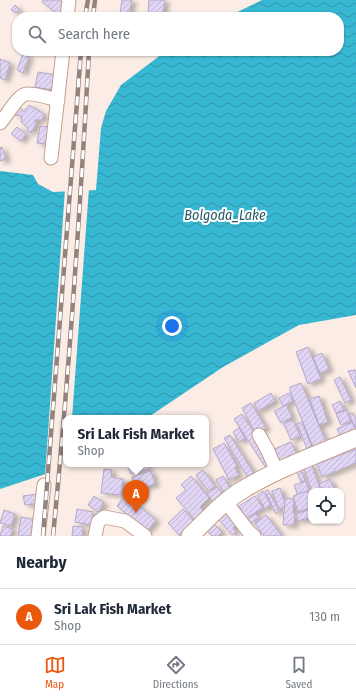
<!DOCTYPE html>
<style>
body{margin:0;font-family:"Fira Sans Condensed",sans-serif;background:#f6f6f7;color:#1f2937}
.controls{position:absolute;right:12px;bottom:12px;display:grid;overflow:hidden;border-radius:8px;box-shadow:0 1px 3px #0004}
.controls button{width:36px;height:36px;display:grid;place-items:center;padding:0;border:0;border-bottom:1px solid #e0e1e3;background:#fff;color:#1f2937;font:20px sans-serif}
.you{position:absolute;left:172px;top:326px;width:14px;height:14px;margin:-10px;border:3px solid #fff;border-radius:50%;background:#1a73e8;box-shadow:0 0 0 6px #1a73e833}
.badge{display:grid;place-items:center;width:26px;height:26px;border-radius:50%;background:#ea580c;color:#fff;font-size:13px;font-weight:700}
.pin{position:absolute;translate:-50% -33px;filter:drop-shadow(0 1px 2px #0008)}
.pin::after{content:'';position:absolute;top:21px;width:14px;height:12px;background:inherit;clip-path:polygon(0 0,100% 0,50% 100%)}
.popup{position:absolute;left:63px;top:415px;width:146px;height:52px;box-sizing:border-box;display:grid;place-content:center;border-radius:8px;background:#fff;filter:drop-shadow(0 1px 3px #0005);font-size:13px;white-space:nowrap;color:#747a83}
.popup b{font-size:15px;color:#1f2937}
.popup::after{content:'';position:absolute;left:50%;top:100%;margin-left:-8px;border:8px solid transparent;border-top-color:#fff}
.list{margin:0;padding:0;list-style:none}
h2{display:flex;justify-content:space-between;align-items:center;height:52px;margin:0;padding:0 16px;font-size:17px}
h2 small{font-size:13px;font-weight:400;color:#747a83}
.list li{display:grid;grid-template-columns:26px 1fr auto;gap:12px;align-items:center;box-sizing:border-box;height:56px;padding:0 16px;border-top:1px solid #e0e1e3}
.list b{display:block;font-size:15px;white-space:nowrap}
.list p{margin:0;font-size:13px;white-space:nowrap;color:#747a83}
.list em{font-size:13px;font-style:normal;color:#747a83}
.icon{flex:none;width:22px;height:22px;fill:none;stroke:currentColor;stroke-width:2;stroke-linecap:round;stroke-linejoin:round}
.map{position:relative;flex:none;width:356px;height:536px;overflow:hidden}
.search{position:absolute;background:#fff;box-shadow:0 1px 3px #0004;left:12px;right:12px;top:12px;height:44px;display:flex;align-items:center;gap:10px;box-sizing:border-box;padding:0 14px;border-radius:16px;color:#747a83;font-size:15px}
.sheet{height:108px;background:#fff}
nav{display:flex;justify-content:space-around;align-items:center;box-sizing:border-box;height:56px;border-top:1px solid #e0e1e3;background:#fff;font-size:11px;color:#747a83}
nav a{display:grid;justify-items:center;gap:2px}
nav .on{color:#ea580c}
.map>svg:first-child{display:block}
.water{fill:url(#water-waves)}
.pier{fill:#fbece5}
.building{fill:url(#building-hatch);stroke:#b5a8c8;filter:url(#shadow)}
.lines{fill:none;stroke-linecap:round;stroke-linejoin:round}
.minor-casing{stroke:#c19e8e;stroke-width:15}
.major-casing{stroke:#c19e8e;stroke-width:19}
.minor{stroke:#fff;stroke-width:13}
.major{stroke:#fff;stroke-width:17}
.rail-casing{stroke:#92837d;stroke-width:4.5}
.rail{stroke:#fff;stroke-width:3;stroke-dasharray:9;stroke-linecap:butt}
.labels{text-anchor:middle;stroke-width:4;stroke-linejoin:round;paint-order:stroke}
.water-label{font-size:14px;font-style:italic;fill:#265965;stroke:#fff}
</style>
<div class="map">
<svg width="356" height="536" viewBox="0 0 356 536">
<defs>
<pattern id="water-waves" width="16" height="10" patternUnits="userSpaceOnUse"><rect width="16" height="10" fill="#37b7d2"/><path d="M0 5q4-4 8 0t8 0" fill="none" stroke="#3096ab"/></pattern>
<pattern id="building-hatch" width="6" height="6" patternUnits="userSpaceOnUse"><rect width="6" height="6" fill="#e1d5f5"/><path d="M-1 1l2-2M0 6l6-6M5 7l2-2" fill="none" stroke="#c2b8d2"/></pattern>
<filter id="shadow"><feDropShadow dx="4.5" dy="2.5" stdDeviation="2" flood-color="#0004"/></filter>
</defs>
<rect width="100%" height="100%" fill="#fbece5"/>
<path class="water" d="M262,0H356V315L299,325L223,367L147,418H66V464H76L0,489V171L33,175L38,184L53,192L96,190L101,128L106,111L121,85L166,51H339V17H227Z"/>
<path class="pier" d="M89,188L72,418H66V464H68V469L45,476L65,189Z"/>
<g class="building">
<path d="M43,0H59L65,5L58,14L42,2Z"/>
<path d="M122,0H132L129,13H120Z"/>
<path d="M149,0H165L162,17L148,15Z"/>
<path d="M15,5L19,9L16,13L11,10Z"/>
<path d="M23,54L29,56L23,73L17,70Z"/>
<path d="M0,59L10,63L5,80L0,78Z"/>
<path d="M38,72L56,75L53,90L35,87Z"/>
<path d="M29,105L44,114L42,120H35L36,124L31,133L27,131L28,128L21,122L22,116L14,115L20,107L24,112Z"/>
<path d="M40,126L49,127L46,144L37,143Z"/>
<path d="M17,127L26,134L21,141L11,134Z"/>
<path d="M2,147L6,159L0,161V148Z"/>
<path d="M308,347L321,379L308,384L296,352Z"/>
<path d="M322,353L329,369L320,373L313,357Z"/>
<path d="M355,370L356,371V388L348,371Z"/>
<path d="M340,377L351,400L345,403L334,380Z"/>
<path d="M301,383L326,442L313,447L290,391V387Z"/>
<path d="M271,393L275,401L258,411L254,403Z"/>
<path d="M289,393L293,401L283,406L279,398Z"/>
<path d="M319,396L328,422L319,425L310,399Z"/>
<path d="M340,401L344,410L336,413L332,405Z"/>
<path d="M251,403L266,428L256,434L242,408Z"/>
<path d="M286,405L292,417L281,423L274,411Z"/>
<path d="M346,410L351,421L341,425L336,414Z"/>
<path d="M353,413L356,419V429L349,415Z"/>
<path d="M242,414L265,450L271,465L266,468L234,419Z"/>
<path d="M293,420L300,436L291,440L284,424Z"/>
<path d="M302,422L312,447L307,449L297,424Z"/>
<path d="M352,422L356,430L341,437L337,429Z"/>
<path d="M239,428L245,438L239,442L233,432Z"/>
<path d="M230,435L256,477L250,481L224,438Z"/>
<path d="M291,442L298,457L278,465L272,450Z"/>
<path d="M224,443L237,466L235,468L239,475L229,480L213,449Z"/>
<path d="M356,450V463L322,477L317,464L356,449Z"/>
<path d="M311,463L321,491H312L303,466Z"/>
<path d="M127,464H147L149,469L131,474Z"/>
<path d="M104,469L112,470L111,477L123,479L121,495L101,493Z"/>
<path d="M301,469L305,480L301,482L296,470Z"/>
<path d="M203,470L215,486L208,491L196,475Z"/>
<path d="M151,471L155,484L136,490L132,477Z"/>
<path d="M191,476L209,498L200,507L206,514L197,522L176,498L186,490L181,485Z"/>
<path d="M223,476L232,491L226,495L216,480Z"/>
<path d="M330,479L335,491H322L319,484Z"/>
<path d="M306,481L309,492L298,496L294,485Z"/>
<path d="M217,487L225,497L215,504L207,494Z"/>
<path d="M280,488L286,506L279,509L272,491Z"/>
<path d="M268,490L279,511L276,514L265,491Z"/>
<path d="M263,491L271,505L265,509L257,495Z"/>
<path d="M307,491L311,502V507L298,512L293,496Z"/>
<path d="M38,494L39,503L25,505L23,496Z"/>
<path d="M125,495L156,520L147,531L117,506Z"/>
<path d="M94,496L104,503L98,512L88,505Z"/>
<path d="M255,496L263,508L246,518L239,506Z"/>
<path d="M285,498L294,499L293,513L295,514L294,525H283Z"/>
<path d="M77,509L93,512L91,525L75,522Z"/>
<path d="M183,509L197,525L185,536H180L168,523Z"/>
<path d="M311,509V517L298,521L296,514Z"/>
<path d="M4,510L15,514L11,526L0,523Z"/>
<path d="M227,510L238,523L233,528L236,532L232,535L218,519Z"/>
<path d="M256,514L259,518L251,523L248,519Z"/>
<path d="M266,515L282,536H264L255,524Z"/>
<path d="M21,517L37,520L34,536H18Z"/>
<path d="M214,524L222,532L218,536H212L207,531Z"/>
<path d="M3,526L13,529L10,536H0Z"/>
<path d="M73,526L83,527L82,536H72Z"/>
</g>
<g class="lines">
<defs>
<g id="minor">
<path d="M67,17L69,0"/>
<path d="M0,123C7,116 18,94 27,94C35,93 50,98 58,100"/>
<path d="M51,158L63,51"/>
<path d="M259,435L268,451L277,472"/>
<path d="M226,502L248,531L254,536"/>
<path d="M38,536L44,485"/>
<path d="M95,536L98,522L104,517L125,521L145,536"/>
</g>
<path id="major" d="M190,536C207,520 223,501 244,489C279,468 318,454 356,438"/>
</defs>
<use href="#minor" class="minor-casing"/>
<use href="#major" class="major-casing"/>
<use href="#minor" class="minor"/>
<use href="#major" class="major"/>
<defs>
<g id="rail">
<path d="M85,17L88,0"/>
<path d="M93,17L95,0"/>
<path d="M43,536L81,51"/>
<path d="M53,536C69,375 80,213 89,51"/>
</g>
</defs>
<use href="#rail" class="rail-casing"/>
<use href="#rail" class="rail"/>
</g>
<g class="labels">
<g class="water-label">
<text x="225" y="220">Bolgoda_Lake</text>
</g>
</g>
</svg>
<div class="controls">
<button><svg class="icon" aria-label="locate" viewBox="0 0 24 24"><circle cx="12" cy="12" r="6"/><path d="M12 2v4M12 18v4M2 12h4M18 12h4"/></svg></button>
</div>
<div class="you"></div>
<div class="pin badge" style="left:136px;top:513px">A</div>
<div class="popup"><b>Sri Lak Fish Market</b>Shop</div>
<div class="search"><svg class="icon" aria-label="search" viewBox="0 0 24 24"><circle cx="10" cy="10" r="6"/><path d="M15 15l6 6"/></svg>Search here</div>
</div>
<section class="sheet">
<h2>Nearby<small></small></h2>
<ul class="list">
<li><span class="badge">A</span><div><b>Sri Lak Fish Market</b><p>Shop</p></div><em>130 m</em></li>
</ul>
</section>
<nav>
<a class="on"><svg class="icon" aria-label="map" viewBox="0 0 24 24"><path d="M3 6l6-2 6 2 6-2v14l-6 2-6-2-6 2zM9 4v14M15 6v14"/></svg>Map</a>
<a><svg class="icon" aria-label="directions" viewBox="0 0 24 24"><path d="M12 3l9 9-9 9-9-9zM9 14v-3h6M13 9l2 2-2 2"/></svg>Directions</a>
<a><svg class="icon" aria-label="saved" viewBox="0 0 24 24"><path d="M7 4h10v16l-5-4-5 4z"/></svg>Saved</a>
</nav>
